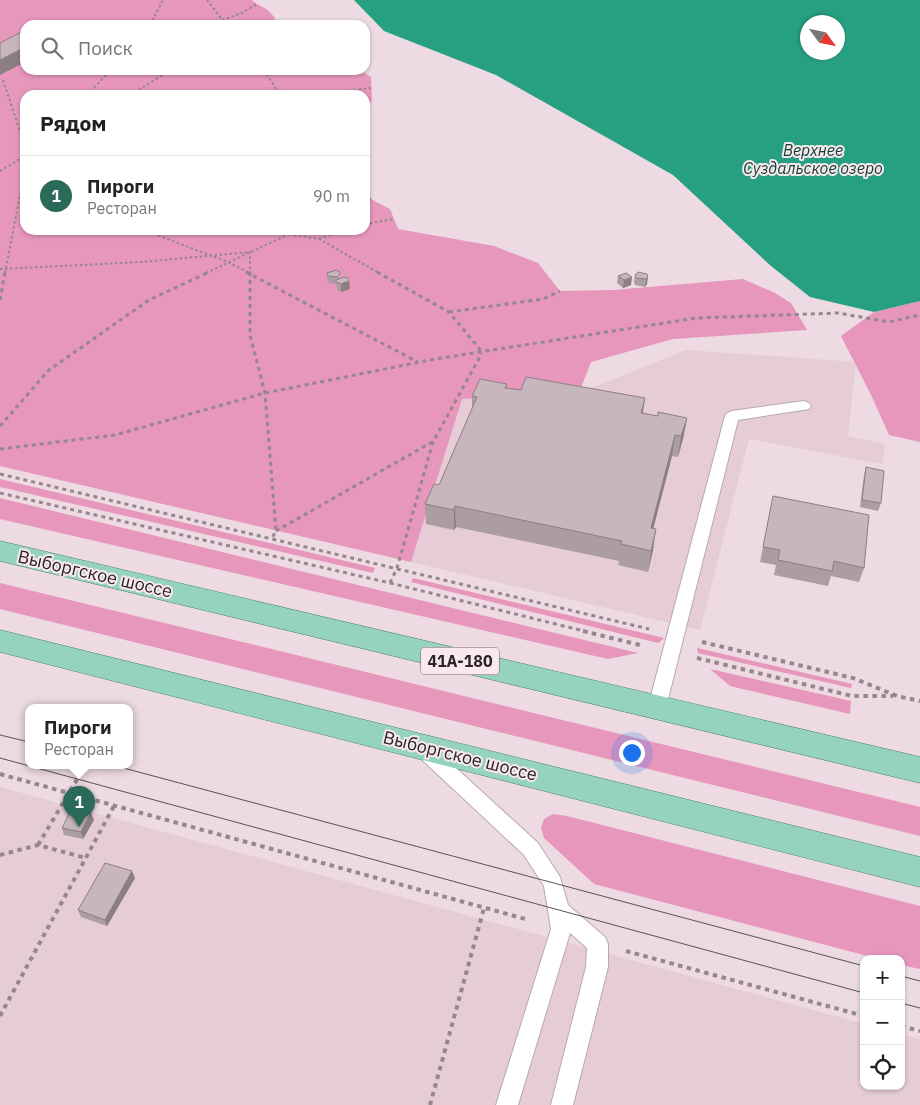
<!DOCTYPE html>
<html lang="ru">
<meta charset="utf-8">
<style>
body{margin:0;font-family:"IBM Plex Sans",sans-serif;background:#f6f6f6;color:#222}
.controls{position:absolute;right:15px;bottom:15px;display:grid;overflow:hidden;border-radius:10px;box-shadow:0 1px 4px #0004}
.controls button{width:45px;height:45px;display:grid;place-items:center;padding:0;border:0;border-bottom:1px solid #e0e0e0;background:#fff;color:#222;font:25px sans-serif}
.compass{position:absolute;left:800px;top:15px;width:45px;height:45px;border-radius:50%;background:#fff;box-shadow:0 1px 4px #0004;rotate:123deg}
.you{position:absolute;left:631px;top:752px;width:18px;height:18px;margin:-12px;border:4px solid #fff;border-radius:50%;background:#1a73e8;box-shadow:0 0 0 8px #1a73e833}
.badge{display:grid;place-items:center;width:32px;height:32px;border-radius:50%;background:#2b6a58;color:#fff;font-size:16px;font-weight:700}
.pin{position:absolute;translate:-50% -41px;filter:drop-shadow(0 1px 2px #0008)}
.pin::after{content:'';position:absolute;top:26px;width:18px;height:15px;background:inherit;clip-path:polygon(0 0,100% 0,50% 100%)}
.popup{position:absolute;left:25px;top:704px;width:108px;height:65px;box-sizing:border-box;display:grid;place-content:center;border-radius:10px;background:#fff;filter:drop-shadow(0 1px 4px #0005);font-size:16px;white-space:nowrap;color:#767676}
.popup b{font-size:19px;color:#222}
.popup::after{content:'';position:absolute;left:50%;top:100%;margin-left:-10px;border:10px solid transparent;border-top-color:#fff}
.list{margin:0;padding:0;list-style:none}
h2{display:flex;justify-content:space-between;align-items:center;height:65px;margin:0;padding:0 20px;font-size:21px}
h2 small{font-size:16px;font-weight:400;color:#767676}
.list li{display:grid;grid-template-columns:32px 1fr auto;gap:15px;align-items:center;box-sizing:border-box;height:80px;padding:0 20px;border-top:1px solid #e0e0e0}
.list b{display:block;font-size:19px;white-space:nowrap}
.list p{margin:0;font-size:16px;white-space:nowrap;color:#767676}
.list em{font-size:16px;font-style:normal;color:#767676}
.icon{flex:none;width:28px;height:28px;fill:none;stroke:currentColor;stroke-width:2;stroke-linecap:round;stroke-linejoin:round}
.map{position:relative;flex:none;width:920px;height:1105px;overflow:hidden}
.search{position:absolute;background:#fff;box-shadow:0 1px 4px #0004;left:20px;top:20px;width:350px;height:55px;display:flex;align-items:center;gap:12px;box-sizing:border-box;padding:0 18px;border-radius:15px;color:#767676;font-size:19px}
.panel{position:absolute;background:#fff;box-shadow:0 1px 4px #0004;left:20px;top:90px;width:350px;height:145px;border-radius:15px}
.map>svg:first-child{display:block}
.built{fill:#e6ccd7}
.green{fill:#e796bc}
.water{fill:#27a081;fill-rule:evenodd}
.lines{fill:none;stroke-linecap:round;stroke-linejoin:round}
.service-casing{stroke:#baa8b0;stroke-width:2}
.primary-casing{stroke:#438270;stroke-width:1}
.path-far2{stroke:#95878d;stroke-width:2;stroke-dasharray:2.5 2.5;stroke-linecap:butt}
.path-far1{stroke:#95878d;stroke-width:3;stroke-dasharray:4 4;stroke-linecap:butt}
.path{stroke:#95878d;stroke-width:4;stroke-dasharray:4.5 4.5;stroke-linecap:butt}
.service{fill:#fff;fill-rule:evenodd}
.primary{fill:#95d2c0;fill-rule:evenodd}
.tram{stroke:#5c5256;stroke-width:1}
.wall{fill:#ac9da3}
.shaded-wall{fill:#8c7f84}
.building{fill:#c8b6bd;stroke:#8c7f84}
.labels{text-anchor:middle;stroke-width:4;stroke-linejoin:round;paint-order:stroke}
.far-water-label{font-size:16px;font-style:italic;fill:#0e4032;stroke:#fae8ef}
.shield{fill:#fae8ef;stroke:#6a6064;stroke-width:1}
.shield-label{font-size:16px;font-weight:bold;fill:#2c2528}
.street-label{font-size:18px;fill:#2c2528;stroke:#fae8ef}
</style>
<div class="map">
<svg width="920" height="1105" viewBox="0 0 920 1105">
<rect width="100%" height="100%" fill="#eddae2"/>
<g class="built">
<path d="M686,350L856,362L848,436L885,444L882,464L749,439L700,630L411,562L461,399L579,393Z"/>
<path d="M0,787L864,1024V1086H901V1034L920,1039V1105H0Z"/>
</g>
<g class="green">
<path d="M0,0H252C262,9 265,5 275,18L272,25H25V70H360L371,77L372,101L365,109V95H25V230H365V196L390,209L398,229L494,246L538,263L560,291L613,290L743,279L775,293L791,303L807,330L673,339L591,362L579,393L462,399L411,562L0,466Z"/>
<path d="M920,301V442L889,435L872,397L841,336L874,312Z"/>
<path d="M0,479L375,568L373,573L0,487Z"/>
<path d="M0,498L638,653L608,659L0,519Z"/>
<path d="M413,578L664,638L658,643L411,582Z"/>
<path d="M0,583L920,807V836L0,609Z"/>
<path d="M697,648L852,684L851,688L698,653Z"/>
<path d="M710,669L851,701L850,714L730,686Z"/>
<path d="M553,814L567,816L920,906V969L901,965V959H879L594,884L544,838L541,828L544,819Z"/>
</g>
<path class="water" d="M354,0H920V301L874,312L810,297L771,266L673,175L496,75L384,31ZM808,22H838V52H808Z"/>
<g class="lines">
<defs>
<g id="service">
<path d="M804,401L809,403L811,406L809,409L738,420L666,707L663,712L657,714L651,712L648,707L725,416L727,413L732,411Z"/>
<path d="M425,743L432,746L538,843L560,877L568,905L605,937L608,944V967L573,1105H551L586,967L587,948L570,933L518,1105H496L551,929L544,886L524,855L418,756L416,751L418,746Z"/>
</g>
<g id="primary">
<path d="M0,541L920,757V783L0,561Z"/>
<path d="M0,630L920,857V887L0,652Z"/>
</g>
</defs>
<use href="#service" class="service-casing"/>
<use href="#primary" class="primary-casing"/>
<g class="path-far2">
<path d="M207,0L226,25"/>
<path d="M222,20L242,13L257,4"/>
<path d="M150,25L163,0"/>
<path d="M264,70L280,95"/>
<path d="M268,75L274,70"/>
<path d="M3,80L25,146"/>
<path d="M87,95L111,70"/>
<path d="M130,95L171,70"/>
<path d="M309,95L371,88"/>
<path d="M0,171L25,156"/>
<path d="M365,201L371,199"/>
<path d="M365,224L394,219"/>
<path d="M144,230L228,262L249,273"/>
<path d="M289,234L319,239L379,273"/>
<path d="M319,239L343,230"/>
<path d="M0,269L142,262L250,252V273"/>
<path d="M5,273L25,169"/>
<path d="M206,273L289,234V230"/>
</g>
<g class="path-far1">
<path d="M246,272L418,362"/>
<path d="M250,272V335L265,393L276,531L272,538"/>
<path d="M377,272L449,312L482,352"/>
<path d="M0,300L5,272"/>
<path d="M449,312L543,299L560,291"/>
<path d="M0,426L49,370L149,300L209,272"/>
<path d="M0,449L115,435L265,393L435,359L696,318L838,313L889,322L920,315"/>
<path d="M0,474L649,629"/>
<path d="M0,493L390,583L588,632"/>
<path d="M276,531L432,442"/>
<path d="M390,583L397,568L433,442L482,353"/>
</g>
<g class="path">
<path d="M583,631L644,646"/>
<path d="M702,642L853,678L897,696L920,701"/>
<path d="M697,658L852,696H893"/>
<path d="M0,774L529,920"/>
<path d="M38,845L85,766"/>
<path d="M0,855L38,845L86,858"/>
<path d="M626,951L864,1016"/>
<path d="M0,1016L114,806"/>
<path d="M901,1026L920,1031"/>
<path d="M430,1105L484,908"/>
</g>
<use href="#service" class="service"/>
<use href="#primary" class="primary"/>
<g class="tram">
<path d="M0,735L29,742"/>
<path d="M0,758L864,993"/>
<path d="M116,766L864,966"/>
<path d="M901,976L920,981"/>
<path d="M901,1003L920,1008"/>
</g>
</g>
<g class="wall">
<path d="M327,273L341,278L350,289L341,292L337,290L336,284L328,283Z"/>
<path d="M647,274V284L645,287L635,285L634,282L635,275Z"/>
<path d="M618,276L631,285L623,288L617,283Z"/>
<path d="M507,384V388L658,416L687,418L683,439L678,457L672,456L653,528V550L648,572L618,565L619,561L456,527L454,530L426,524L425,504L439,485L472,410V396Z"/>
<path d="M866,467L881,503L878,511L860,507L864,475Z"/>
<path d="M773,496L864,568L859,582L831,576L828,586L774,575L776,565L760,562Z"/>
<path d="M91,813L94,820L83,839L64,835L62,828Z"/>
<path d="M135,878L107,926L81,917L78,910Z"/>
</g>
<g class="shaded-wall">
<path d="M25,47V62L0,75V60Z"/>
<path d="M632,277L631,285L623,288L624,280Z"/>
<path d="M648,277L647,284L645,287L646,279Z"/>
<path d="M349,281L350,289L341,292V284Z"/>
<path d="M645,398L642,419L641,413Z"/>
<path d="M687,418L683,439L678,457L681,436Z"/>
<path d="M675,435L672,456L648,549L651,528Z"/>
<path d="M455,506L456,527L454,530V510Z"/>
<path d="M656,529L653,550L648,572L651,551Z"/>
<path d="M91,813L94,820L83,839L81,832Z"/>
<path d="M132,871L135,878L107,926L105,920Z"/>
</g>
<g class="building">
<path d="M25,30V47L0,60V43Z"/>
<path d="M336,270L340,272V274L337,277L328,276L327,273Z"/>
<path d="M638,272L647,274L648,277L646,279L636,278L635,275Z"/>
<path d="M626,273L632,277L624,280L618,276Z"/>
<path d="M344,277L348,278L349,281L341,284L336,282V280Z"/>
<path d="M526,377L645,398L641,413L658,416V412L687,418L681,436L675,435L651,528L656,529L651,551L621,544L622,541L455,506L454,510L425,504L434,484L439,485L477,397L472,396L480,379L507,384L505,388L521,390Z"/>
<path d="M866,467L884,471L881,503L862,500Z"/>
<path d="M773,496L869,515L864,568L834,561L832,571L778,560L780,550L763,547Z"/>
<path d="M72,808L91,813L81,832L62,828Z"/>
<path d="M105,863L132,871L105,920L78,910Z"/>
</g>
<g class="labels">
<g class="far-water-label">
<text x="813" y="156">Верхнее<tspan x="813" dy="18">Суздальское озеро</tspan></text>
</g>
<rect class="shield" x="421" y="647.5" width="78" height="27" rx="4"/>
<g class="shield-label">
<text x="460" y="667">41А-180</text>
</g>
<g class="street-label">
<text transform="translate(95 574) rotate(13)" y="6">Выборгское шоссе</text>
<text transform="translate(460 756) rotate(14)" y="6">Выборгское шоссе</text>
</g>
</g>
</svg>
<div class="controls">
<button>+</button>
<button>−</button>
<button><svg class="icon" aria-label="locate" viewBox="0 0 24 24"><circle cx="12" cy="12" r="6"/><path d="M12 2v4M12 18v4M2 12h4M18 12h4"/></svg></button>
</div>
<svg class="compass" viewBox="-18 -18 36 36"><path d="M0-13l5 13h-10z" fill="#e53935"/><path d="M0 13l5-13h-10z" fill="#767676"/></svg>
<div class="you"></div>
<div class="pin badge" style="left:79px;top:827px">1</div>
<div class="popup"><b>Пироги</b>Ресторан</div>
<div class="search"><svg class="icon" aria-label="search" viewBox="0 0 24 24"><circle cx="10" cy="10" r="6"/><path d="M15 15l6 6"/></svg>Поиск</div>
<section class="panel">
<h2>Рядом<small></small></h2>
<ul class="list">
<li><span class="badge">1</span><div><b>Пироги</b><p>Ресторан</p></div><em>90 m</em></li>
</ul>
</section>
</div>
